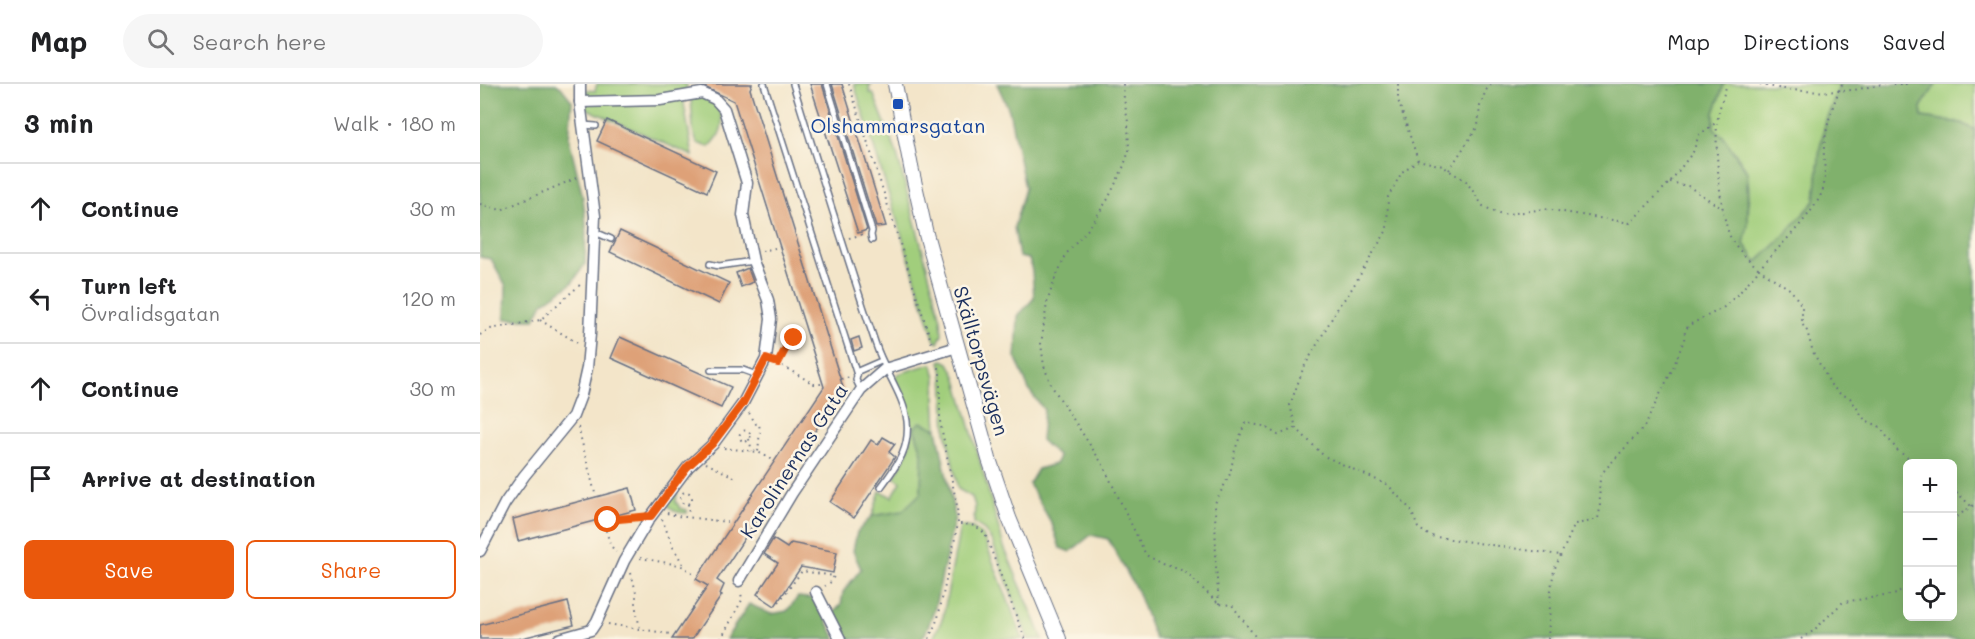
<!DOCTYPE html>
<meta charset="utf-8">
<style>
body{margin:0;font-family:Mali,sans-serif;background:#f6f6f6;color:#202124}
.controls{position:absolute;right:18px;bottom:18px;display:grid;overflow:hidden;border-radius:9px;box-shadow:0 6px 24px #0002}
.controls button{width:54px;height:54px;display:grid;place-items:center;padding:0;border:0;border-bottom:2px solid #e0e0e0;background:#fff;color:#202124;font:30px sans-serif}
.stop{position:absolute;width:18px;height:18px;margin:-14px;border:4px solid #ea580c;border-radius:50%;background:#fff}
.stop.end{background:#ea580c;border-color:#fff;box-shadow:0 2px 6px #0008}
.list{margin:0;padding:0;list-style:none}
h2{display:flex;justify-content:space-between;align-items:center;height:78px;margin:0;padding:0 24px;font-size:26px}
h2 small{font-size:20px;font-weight:400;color:#757577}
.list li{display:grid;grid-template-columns:39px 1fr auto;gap:18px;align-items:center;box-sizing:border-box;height:90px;padding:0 24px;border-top:2px solid #e0e0e0}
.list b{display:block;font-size:22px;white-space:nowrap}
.list p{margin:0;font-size:20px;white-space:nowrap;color:#757577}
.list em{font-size:20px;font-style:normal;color:#757577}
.actions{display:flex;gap:12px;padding:18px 24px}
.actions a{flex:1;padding:14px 0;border:2px solid #ea580c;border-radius:9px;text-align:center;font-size:21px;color:#ea580c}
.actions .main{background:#ea580c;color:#fff}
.icon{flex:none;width:33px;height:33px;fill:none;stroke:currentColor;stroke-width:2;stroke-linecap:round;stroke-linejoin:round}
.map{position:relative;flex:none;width:1495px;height:555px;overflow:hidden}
header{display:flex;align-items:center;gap:36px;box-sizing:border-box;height:84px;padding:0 30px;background:#fff;border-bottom:2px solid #e0e0e0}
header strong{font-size:28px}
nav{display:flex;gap:33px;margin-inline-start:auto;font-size:21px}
.search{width:420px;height:54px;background:#f6f6f6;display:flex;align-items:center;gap:15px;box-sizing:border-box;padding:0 21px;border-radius:33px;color:#757577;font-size:22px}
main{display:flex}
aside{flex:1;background:#fff}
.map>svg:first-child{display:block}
.green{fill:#a1ce7c;stroke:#5e7e6d;stroke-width:1.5}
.forest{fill:#80b16c;stroke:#4e7065;stroke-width:1.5;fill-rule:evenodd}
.building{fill:#dea178}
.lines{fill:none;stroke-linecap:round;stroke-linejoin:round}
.service-casing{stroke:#676f83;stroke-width:8}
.minor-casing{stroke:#676f83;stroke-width:13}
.tertiary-casing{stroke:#676f83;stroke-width:16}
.path{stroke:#676f83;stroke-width:2;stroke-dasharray:1.5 4.5;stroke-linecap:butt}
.service{stroke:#fff;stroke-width:5}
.minor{stroke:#fff;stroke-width:10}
.tertiary{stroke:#fff;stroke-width:14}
.route{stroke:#ea580c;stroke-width:8}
.transit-dot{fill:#1a4fb4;stroke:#fcf5e5;stroke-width:2}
.labels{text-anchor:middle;stroke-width:5;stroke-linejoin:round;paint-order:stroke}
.transit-label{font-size:20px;fill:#164399;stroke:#fcf5e5}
.street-label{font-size:20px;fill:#1b2f5e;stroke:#fcf5e5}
</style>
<header>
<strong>Map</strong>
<div class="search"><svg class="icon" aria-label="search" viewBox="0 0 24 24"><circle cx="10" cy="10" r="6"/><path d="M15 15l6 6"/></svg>Search here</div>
<nav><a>Map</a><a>Directions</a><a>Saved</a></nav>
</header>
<main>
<aside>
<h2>3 min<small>Walk · 180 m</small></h2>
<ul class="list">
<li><svg class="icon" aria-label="ahead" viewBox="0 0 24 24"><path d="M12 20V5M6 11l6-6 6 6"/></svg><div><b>Continue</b></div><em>30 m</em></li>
<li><svg class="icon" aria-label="left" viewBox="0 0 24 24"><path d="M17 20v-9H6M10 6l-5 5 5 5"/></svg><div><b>Turn left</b><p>Övralidsgatan</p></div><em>120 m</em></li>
<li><svg class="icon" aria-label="ahead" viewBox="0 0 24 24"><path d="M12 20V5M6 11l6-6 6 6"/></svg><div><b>Continue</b></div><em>30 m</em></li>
<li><svg class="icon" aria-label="arrive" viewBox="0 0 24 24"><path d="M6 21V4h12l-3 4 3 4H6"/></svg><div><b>Arrive at destination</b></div></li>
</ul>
<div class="actions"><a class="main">Save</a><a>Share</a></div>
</aside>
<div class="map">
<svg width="1495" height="555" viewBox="0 0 1495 555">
<rect width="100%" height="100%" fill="#fcf5e5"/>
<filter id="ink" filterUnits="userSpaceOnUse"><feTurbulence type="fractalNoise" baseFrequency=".0167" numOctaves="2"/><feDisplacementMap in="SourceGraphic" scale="12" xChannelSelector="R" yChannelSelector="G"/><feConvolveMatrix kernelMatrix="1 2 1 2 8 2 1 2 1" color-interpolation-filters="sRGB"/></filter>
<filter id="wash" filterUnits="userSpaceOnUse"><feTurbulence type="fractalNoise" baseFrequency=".008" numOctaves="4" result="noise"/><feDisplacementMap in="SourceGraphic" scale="24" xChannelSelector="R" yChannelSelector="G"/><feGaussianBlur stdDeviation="1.35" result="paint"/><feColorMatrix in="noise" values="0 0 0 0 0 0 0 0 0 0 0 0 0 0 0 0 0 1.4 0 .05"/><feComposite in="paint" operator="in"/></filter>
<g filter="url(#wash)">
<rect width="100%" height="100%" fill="#f3e5c9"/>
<g class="green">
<path d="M117,0H207L204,20L213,72L105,24L103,9L107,6L115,7Z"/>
<path d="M374,0H391L389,3L390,9H393L416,67L461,235L462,250L458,259L455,257Z"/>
<path d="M1244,0H1360L1346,36L1340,64L1335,117L1299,157L1277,178L1264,160C1268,142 1271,107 1267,90C1265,79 1242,52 1234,44V29Z"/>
<path d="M1456,0H1495V46L1481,39L1442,33L1441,23Z"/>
<path d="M223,12C227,15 235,19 238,24C247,39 240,53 229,63L217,59L213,47L211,14Z"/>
<path d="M463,276L469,279L476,292L524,463L563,555H548L512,457L503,445L494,439L495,422L492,413L478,405L466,347L463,289L460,277Z"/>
<path d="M450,280L453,282L456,294L455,313L457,345L441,338L434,344L442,368L441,409L422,428L392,432L400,407L412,413L421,398L414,393C431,365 438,347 425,315C421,308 416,301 415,293L418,290Z"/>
<path d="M194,406L197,407L196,418L200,424L207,426V429C197,429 191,427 186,418Z"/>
<path d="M480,442L493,444L503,452L543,555H453L463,533Z"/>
</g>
<g class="forest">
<path d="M0,0H76L81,3L92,17L89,54L103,114L106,139L105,180L92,199L63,219L55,235H25L26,202L11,175L0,173Z"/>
<path d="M517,0H1244L1234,29V44L1243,52L1267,88L1268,141L1264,160L1277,178L1299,157L1335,117L1340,64L1346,36L1360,0H1456L1441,23L1442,33L1481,39L1495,46V555H675L657,507L628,455L611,451L590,468L580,464L572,440L549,400L558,385L575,380L579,373L561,356L564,326L549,306L536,274L538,232L554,214L552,187L549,175L539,173L534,143L545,104L529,26ZM1428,380H1472V532H1428Z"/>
<path d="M441,338L457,345L475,433L454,527L445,550L440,555H363L352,530L361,521L363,508L381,485L373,467L377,448L392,432L422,427L441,409L442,368L434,344Z"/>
<path d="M318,513L336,515L356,555H246L269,520L291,530L307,527Z"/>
</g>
<g id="blocks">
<g class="building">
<path d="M218,0H272L270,5L366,313L360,309L237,496L244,501L240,510L242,511L212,555H192L228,502L216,495L344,303L254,17Z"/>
<path d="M330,0H342L387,146L378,149Z"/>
<path d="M352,0H362L406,142L396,143Z"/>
<path d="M127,36L236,87L227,108L117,57Z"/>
<path d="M140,147L249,199L239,220L130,168Z"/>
<path d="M268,184L273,198L261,203L256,189Z"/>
<path d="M140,253L251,303L241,324L131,274Z"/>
<path d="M379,253L382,264L374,267L371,256Z"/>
<path d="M403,353L415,360L409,368L415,373L374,434L350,418L391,356L398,361Z"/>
<path d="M150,404L156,426L38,457L33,435Z"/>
<path d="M293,455L307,464L311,459L357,468L353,489L321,483L295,522L277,510L298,479L284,470Z"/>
<path d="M88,518L94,541L38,555H0V541Z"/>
</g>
</g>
</g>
<g filter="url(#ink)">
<use href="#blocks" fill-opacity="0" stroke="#676f83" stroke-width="1.5"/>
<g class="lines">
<defs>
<g id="service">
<path d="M284,0L377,291"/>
<path d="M313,0C340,87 367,175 396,261C404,286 424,312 427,337C430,366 417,381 401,403"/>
<path d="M347,0L392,147L391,151L392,156"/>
<path d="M103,41L116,42"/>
<path d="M115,148L131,155"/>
<path d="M230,180L239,182L273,177"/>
<path d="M231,286H263L277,291"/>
<path d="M381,306L376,296L378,287L401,277"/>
</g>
<g id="minor">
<path d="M0,467L25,419L44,392L93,332L101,311L107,284L110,250L115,132L100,18V0"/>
<path d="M259,497L312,409L381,306L405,285L477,263"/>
<path d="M336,508L360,555"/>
<path d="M79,555L111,546L117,537L144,477L169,435L208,383L233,360L263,319L286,275L291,235L288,216L273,177L263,131L267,99L244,25L235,15L222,9L180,16L100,18"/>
</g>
<path id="tertiary" d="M415,0L431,83L446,150L509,375L529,434L579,555"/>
</defs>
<use href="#service" class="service-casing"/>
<use href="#minor" class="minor-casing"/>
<use href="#tertiary" class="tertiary-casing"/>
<g class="path">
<path d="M369,0L452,260"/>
<path d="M643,0L644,15L648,38L649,67L643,84L628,115L609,144L587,169L574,197L567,219L561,260L564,282L571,301L623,381L666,471L683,480L704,487L739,520L752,521L777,555"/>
<path d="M918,0V16L938,76L963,82L968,86L986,97L1003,122L1021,131L1065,125L1150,139L1190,98L1213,68L1219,51L1237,38"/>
<path d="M1280,0C1309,8 1342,9 1372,6C1383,5 1394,1 1405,0"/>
<path d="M1362,0C1353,19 1346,42 1344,63C1343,77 1347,92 1343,105C1336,129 1296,165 1279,185L1311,206L1322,222V240L1327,247L1333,268L1351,301L1359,309L1370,314L1385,336L1399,342L1417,366L1436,380"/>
<path d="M1413,0H1430"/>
<path d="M938,76L922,88L908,113L907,146L868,211L860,220L823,285L810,321L816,344L844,372L908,401L931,426L938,444L950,452L1080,471"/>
<path d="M969,86L998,42L1000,22L1006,6L1012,0"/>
<path d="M1190,98L1208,102L1243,125"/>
<path d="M0,120L21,126L99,93"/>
<path d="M369,154L384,150"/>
<path d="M282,167L295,164"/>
<path d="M60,236L99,260"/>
<path d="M0,251L10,245L60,236L102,199"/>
<circle cx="312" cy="260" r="7"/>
<path d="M297,279L334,300H343"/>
<path d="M298,279L306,264"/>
<path d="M361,295L370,293"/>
<path d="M269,329L276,340H279L280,346L278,368"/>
<path d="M98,343L116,413"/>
<circle cx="265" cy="352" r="5.5"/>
<path d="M269,355L272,367"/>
<path d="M244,364L278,368L293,376"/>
<path d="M226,379L256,394"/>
<path d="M1472,404L1492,423"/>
<circle cx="206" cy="414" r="6"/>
<path d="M208,420L209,432"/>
<path d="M187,429L197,432L247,438"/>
<path d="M122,435L131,462L136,468"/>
<path d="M182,435L193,463L204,482"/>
<path d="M1472,436L1495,420"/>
<path d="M125,440L128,436L159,433"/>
<path d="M480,440C491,440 498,442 505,450L545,555"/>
<path d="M160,474L199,481L204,483L213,490"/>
<path d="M151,489L156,508V525L160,545"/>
<path d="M299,518L322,487L354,492L351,498L345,502"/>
<path d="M739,520L736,483L735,419L750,390L755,366L765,339L784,342L798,351L816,344"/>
<path d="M128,540L191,550"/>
<path d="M241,555L262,516L261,508"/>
<path d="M449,555L458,534L478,440L477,422L460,337V287L458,280"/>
<path d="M1068,555L1071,505L1074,486L1095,440L1112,437L1118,434C1123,419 1116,403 1122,389L1164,343L1193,284L1204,256L1205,247L1209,241L1243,224L1260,208L1279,185C1270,177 1260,168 1253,158C1240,138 1235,65 1237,40C1238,27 1243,13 1247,0"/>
<path d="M1321,555L1333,547L1363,518L1417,510L1428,498"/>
</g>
<use href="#service" class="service"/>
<use href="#minor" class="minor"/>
<use href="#tertiary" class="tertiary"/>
</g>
</g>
<g class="lines" filter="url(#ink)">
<path class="route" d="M128,436L171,432L207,383L232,360L263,319L286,275L298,279L306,264V257L309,254H314"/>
</g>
<rect class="transit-dot" x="412" y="14" width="12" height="12" rx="3"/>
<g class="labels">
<g class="transit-label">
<text x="418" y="49">Olshammarsgatan</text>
</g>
<g class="street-label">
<text transform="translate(501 277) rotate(74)" y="7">Skälltorpsvägen</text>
<text transform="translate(314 377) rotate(-57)" y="7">Karolinernas Gata</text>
</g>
</g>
</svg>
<div class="controls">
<button>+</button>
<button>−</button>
<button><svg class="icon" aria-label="locate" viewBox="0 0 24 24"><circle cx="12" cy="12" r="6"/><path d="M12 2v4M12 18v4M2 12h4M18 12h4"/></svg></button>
</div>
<div class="stop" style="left:128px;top:436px"></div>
<div class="stop end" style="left:314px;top:254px"></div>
</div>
</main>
